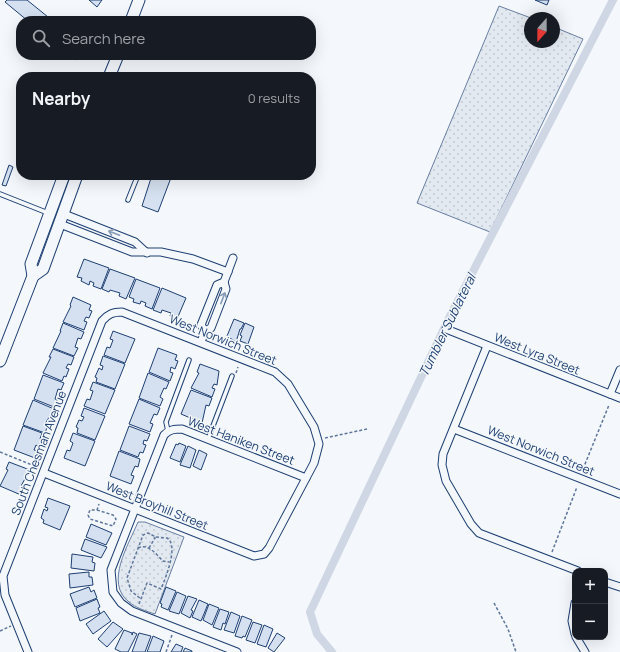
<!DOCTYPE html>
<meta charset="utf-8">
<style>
body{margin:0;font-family:Manrope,sans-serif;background:#242831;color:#f1f3f6}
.controls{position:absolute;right:12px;bottom:12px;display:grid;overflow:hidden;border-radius:8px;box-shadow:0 4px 16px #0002}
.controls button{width:36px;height:36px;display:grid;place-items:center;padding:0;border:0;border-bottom:1px solid #363941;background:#171b24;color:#f1f3f6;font:20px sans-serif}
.compass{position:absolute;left:524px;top:12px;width:36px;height:36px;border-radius:50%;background:#171b24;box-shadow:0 4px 16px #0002;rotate:201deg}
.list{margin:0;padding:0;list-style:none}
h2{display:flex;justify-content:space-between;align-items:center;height:52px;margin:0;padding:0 16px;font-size:17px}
h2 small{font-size:13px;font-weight:400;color:#9ea1a6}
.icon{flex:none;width:22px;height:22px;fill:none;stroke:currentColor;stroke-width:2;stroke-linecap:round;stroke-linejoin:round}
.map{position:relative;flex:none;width:620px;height:652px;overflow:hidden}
.search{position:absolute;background:#171b24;box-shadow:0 4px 16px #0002;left:16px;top:16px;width:300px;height:44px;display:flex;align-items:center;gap:10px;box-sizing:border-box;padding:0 14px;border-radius:16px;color:#9ea1a6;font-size:15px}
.panel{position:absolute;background:#171b24;box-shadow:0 4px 16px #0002;left:16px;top:72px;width:300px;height:108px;border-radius:16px}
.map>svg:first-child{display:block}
.grass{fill:url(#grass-dots);stroke:#687fa3}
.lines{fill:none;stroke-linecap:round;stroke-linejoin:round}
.canal{stroke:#cfd7e4;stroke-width:8}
.building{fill:#d5e0f0;stroke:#1d3f73}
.lane-casing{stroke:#1d3f73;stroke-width:5.5}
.street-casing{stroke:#1d3f73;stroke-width:9}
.primary-casing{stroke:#1d3f73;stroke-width:13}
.path{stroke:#5e769c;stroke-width:1.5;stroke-dasharray:3 2;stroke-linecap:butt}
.lane{stroke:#f4f7fb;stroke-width:3.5}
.street{stroke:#f4f7fb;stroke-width:7}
.primary{stroke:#f4f7fb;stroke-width:11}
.oneway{stroke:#889bb7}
.labels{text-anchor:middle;stroke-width:3;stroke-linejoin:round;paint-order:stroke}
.street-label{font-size:12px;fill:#1d3f73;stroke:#f4f7fb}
.water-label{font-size:13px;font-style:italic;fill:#1d3f73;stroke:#f4f7fb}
</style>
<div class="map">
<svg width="620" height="652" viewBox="0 0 620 652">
<defs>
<pattern id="grass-dots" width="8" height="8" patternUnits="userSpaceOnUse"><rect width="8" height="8" fill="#e3e9f0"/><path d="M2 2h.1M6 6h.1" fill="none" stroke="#c2c9d1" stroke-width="1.8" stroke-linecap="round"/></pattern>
</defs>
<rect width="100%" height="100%" fill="#f4f7fb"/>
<g class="grass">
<path d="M499,6L531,18L530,42H554V27L583,39L490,232L417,203Z"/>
<path d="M138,522H145L184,537L155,614C146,611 136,608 129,602C104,583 129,544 138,522Z"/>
</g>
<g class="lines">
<path class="canal" d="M332,652L317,634L310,612L449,318L613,0"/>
</g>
<g class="building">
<path d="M7,0H27L53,21H28L5,2Z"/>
<path d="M89,0H102L97,7Z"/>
<path d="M535,0H549L547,5Z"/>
<path d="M71,55H80L77,60Z"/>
<path d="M9,165L13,167L6,186L2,185Z"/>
<path d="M152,175H172L158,212L142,206Z"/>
<path d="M84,259L109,268L101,289L93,286L94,283L90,281L89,285L81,281L82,278L77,277Z"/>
<path d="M110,269L135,278L126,299L119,296L120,293L110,290L109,292L102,289Z"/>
<path d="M136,279L160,288L152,309L145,306L146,303L141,301L140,304L133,302L134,299L129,297Z"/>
<path d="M162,288L186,298L177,319L170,316L171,313L162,310L161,313L153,310Z"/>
<path d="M73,297L91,305L89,310L92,311L89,318L86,317L84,321L87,322L84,330L63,322L71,306L70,305Z"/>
<path d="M234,319L244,323L241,329H240L236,342L227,336Z"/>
<path d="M63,323L84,332L81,339L78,338L75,347L78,348L74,356L53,348L61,331H60Z"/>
<path d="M245,323L254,327L248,344L240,341L242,336L240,335Z"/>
<path d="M113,331L135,339L125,363L104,355L107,347L110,348L113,340L110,339Z"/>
<path d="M158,348L177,355L175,360L178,361L175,369L171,367L170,372L173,373L170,381L149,372Z"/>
<path d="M53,349L74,357L71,365L68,364L66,368L69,369L66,377L64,376L62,381L43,373L51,357H49Z"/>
<path d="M103,356L125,364L115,389L96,382L97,378L95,377L99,368L102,370L103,366L100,365Z"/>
<path d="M200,364L219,371L217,385L214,384L212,388L215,389L212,397L191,388L199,373L197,372Z"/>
<path d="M148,373L169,382L166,389L164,388L160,397L163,399L160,406L139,398Z"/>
<path d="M43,375L64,383L61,390L58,389L55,399L57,400L54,407L34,399Z"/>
<path d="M93,382L115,390L105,414L84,406L87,399L90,400L93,391L90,390Z"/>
<path d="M191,390L212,398L209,406L206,405L202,423L181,414Z"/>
<path d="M139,399L160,408L157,415L154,414L150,423L153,424L150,432L129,424Z"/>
<path d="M33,400L54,409L45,424L48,425L45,433L23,425Z"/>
<path d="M84,408L105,416L95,440L77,433L78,428L76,427L79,420L82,421L84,417L81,416Z"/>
<path d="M23,426L42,433L40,439H42L39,447L36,445L34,450L38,451L35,458L14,450Z"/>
<path d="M129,426L150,434L147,441L144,440L143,444L146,445L143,453L140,452L138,457L120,450Z"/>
<path d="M73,433L95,441L85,466L64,458L67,450L70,451L73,443L70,441Z"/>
<path d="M179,443L186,446L180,462L170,458L176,444L178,445Z"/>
<path d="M188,446L196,450L190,468L180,465Z"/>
<path d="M199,450L207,454L201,470L193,466Z"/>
<path d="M119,451L140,459L138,467L135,466L131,475L134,476L131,484L110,476Z"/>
<path d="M9,462L30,470L21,486L24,487L21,495L0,486L8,470L6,469Z"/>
<path d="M48,498L70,506L60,530L43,523L44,520L41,518L44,509L47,511L48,508L45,507Z"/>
<path d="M91,524L112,533L106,545L86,537Z"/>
<path d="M85,539L107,547L101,558L81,550Z"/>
<path d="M72,554L93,557L92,562L95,563L94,571L71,568Z"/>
<path d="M89,572V577H92L93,585L70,588L69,574Z"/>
<path d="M89,587L91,592L94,590L97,598L75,607L70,594Z"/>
<path d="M166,587L176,591L168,610L161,607L162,604L160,603Z"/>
<path d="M177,592L186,596L179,614L169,611Z"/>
<path d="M188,596L197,599L191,610L193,611L190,618L181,613Z"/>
<path d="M97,599L100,607L98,608L100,613L80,621L76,608Z"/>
<path d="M199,600L208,604L201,621L192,617Z"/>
<path d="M209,604L219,608L212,625L203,620Z"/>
<path d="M220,609L229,612L225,624L223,623L221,630L213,627Z"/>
<path d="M104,611L111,621L93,634L86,624Z"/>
<path d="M231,612L240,616L234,633L224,630Z"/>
<path d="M242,616L252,620L245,637L243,636L242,638L235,636Z"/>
<path d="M113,622L123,629L107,647L98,639Z"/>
<path d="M253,622L262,625L255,643L246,640Z"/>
<path d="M264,625L273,629L266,647L257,644Z"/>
<path d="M124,630L132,633V635L133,632L137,634L128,652H121L115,649Z"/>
<path d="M139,633L151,636L145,652H132Z"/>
<path d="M277,633L285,638L274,652L268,648Z"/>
<path d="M153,636L164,641L160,652H147Z"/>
<path d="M176,644L183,647L181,652H171Z"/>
<path d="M185,648L192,651V652H183Z"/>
</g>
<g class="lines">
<defs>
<g id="lane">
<path d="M0,194L48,213"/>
<path d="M128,200L138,175"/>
<path d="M168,431L166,422L189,360"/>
<path d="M208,439L232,376"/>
</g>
<g id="street">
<path d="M64,214L135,242L147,253"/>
<path d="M60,224L132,252H161L193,259L228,272"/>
<path d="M224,282L233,258"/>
<path d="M446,329L620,398"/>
<path d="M201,342L205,331L211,328L226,289L224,282L217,285L201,325L205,331"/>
<path d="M487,346L443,454L442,465L446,481L471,524L479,533L578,571"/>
<path d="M610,394L620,370"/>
<path d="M454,429L620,494"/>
<path d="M605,582L620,587"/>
<path d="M575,603L572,621L575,634"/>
<path d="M576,637L585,652"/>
<path d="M28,652L5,595L3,576L102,321C108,314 113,312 122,312L275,372L288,384L314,427L319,444L314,463L269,548L264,554L254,556L44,473"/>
<path d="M237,652L132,611L121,603L113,592L111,570L164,435C170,429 175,429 182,429L306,478"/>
</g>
<g id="primary">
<path d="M131,21L139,0"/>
<path d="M109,77L118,55"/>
<path d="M33,276L43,269L77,175"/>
<path d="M0,361L33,276L31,264L64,175"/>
</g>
</defs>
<use href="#lane" class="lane-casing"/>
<use href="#street" class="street-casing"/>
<use href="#primary" class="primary-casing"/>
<g class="path">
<path d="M236,373L238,367"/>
<path d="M325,438L367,429"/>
<path d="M0,452L37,467"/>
<path d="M583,469L609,405"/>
<path d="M97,510L113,515L116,519L113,526L90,519L88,515L90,510H97L99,504"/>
<path d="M138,548C148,543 156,554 163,561L169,562"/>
<path d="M149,548L155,538L154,536"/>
<path d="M552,552L577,487"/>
<path d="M494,603L508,629L516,652"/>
<path d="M139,604L147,583L161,589C166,577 179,545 167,538L156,537L148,533L143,535L127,578L131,591L141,599"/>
<path d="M0,631L11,626"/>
<path d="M166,652L172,635"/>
</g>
<use href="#lane" class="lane"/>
<use href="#street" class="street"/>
<use href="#primary" class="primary"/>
</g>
<defs><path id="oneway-shaft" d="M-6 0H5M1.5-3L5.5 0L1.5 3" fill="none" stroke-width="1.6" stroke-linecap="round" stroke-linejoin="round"/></defs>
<g class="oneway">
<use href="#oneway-shaft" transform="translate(114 233) rotate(-159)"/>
<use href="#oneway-shaft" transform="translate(223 298) rotate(-69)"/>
</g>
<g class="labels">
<g class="street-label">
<text transform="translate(223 340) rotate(22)" y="4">West Norwich Street</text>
<text transform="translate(537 354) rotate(22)" y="4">West Lyra Street</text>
<text transform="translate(241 441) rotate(21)" y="4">West Haniken Street</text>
<text transform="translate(541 451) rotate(22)" y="4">West Norwich Street</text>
<text transform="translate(39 453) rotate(-69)" y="4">South Chesman Avenue</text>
<text transform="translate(157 506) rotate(22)" y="4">West Broyhill Street</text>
</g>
<g class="water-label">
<text transform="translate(447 325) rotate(-64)" y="5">Tumbler Sublateral</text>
</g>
</g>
</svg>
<div class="controls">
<button>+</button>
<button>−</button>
</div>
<svg class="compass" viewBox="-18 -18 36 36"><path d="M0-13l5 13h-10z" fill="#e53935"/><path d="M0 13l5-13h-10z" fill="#9ea1a6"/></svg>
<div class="search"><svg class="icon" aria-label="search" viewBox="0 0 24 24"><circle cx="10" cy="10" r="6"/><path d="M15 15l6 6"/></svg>Search here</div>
<section class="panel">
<h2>Nearby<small>0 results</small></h2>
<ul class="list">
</ul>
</section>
</div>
